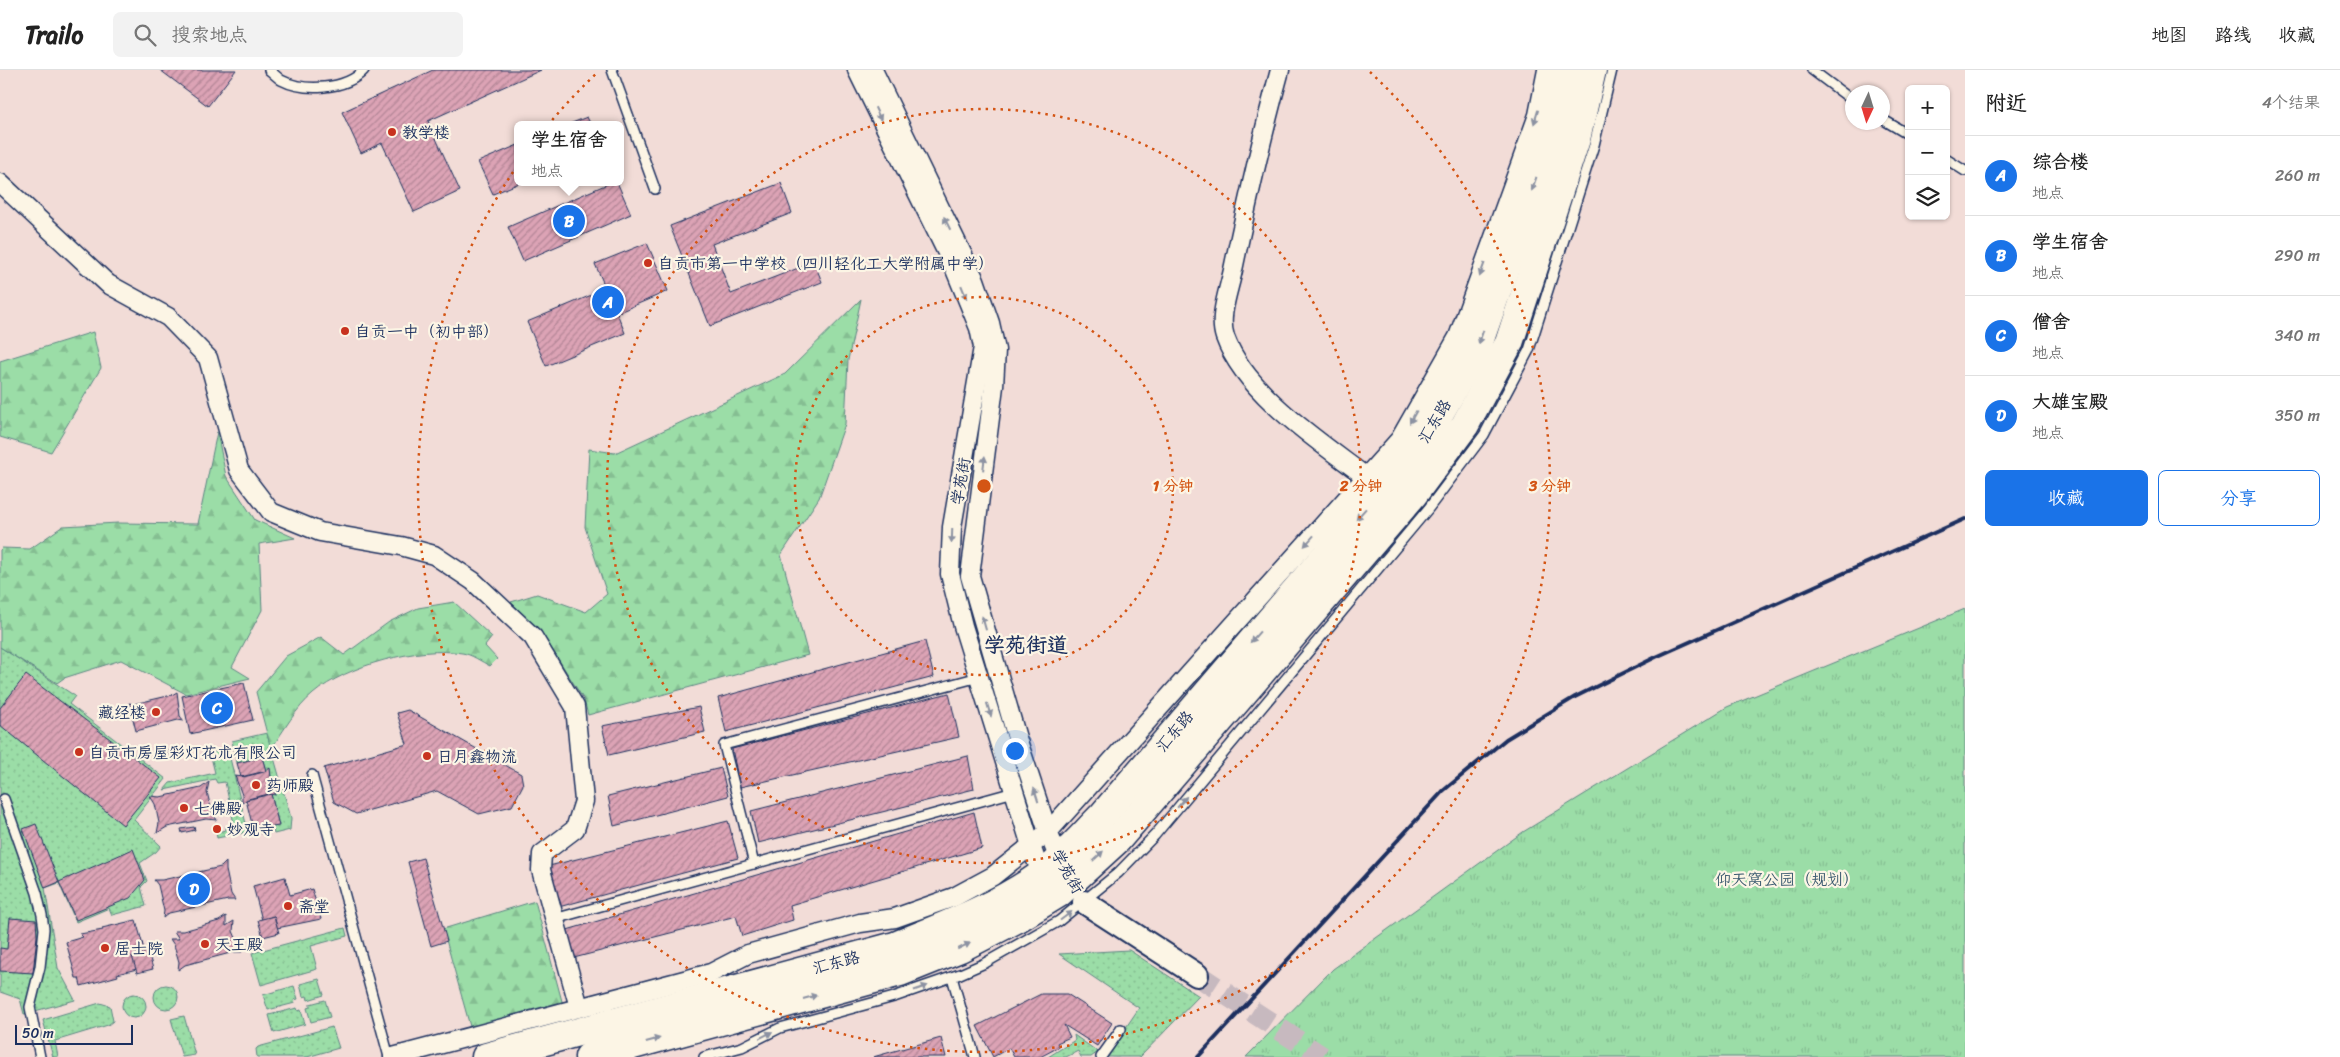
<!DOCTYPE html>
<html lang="zh">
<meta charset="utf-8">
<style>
body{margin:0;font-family:Sriracha,"LXGW WenKai TC",sans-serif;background:#f2f2f2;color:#222}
.controls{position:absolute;right:15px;top:15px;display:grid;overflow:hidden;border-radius:8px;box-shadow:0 1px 4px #0004}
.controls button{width:45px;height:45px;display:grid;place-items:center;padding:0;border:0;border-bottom:1px solid #e0e0e0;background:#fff;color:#222;font:25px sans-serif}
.compass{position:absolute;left:1845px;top:15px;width:45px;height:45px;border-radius:50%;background:#fff;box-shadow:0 1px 4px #0004;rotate:184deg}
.scale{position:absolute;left:15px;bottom:12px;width:118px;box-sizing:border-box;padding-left:5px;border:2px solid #1b2f5e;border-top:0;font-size:14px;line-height:18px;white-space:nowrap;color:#1b2f5e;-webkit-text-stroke:4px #fcf5e5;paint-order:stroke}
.you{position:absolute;left:1014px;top:680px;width:18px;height:18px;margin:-12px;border:4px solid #fff;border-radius:50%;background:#1a73e8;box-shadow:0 0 0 8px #1a73e833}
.badge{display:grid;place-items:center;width:32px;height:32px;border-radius:50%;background:#1a73e8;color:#fff;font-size:16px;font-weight:700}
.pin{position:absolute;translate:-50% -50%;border:2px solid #fff;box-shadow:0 1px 5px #0006}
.popup{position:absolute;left:514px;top:51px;width:110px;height:65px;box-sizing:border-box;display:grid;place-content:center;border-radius:8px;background:#fff;filter:drop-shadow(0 1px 4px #0005);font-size:16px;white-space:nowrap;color:#767676}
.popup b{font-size:19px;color:#222}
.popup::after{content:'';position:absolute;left:50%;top:100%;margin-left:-10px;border:10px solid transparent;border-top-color:#fff}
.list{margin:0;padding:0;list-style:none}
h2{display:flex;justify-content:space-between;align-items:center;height:65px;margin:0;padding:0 20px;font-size:21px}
h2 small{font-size:16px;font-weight:400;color:#767676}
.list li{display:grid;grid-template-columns:32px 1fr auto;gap:15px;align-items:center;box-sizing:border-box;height:80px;padding:0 20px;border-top:1px solid #e0e0e0}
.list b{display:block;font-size:19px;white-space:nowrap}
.list p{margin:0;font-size:16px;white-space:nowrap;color:#767676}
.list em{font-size:16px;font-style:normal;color:#767676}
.actions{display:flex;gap:10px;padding:15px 20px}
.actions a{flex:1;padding:11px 0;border:1px solid #1a73e8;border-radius:8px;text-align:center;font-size:18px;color:#1a73e8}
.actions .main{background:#1a73e8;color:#fff}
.icon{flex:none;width:28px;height:28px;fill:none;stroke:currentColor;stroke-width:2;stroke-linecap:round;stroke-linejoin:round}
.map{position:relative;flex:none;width:1965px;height:987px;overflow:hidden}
header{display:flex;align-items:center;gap:30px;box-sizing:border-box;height:70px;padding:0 25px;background:#fff;border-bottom:1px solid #e0e0e0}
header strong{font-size:24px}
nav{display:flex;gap:28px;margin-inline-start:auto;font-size:18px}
.search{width:350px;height:45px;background:#f2f2f2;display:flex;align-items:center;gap:12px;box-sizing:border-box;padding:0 18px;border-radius:8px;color:#767676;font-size:19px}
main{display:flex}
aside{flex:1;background:#fff}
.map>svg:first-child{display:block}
.grass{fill:url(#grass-dots);stroke:#5b8682}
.forest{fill:url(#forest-firs);stroke:#5b8682}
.park{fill:url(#park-tufts);stroke:#5b8682}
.building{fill:url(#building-hatch);stroke:#1b2f5e}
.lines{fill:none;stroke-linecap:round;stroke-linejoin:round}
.tertiary-tunnel{stroke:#c7b9bf;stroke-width:22;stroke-dasharray:22 11;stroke-linecap:butt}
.service-casing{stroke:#1b2f5e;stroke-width:12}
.minor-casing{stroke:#1b2f5e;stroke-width:21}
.tertiary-casing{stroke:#1b2f5e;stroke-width:26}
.primary-casing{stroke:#1b2f5e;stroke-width:31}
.service{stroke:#fcf5e5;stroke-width:9}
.minor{stroke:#fcf5e5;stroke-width:18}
.tertiary{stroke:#fcf5e5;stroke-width:22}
.primary{stroke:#fcf5e5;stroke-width:28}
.rail{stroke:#1b2f5e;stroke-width:4}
.oneway{fill:#8c92a2}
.ring{fill:none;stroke:#d45514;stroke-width:2.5;stroke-dasharray:2.5 5}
.poi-dot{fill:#c8321e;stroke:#fcf5e5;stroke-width:2}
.labels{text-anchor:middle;stroke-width:4.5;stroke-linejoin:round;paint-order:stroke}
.poi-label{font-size:16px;fill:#1b2f5e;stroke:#fcf5e5;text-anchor:start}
.street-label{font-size:16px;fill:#1b2f5e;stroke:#fcf5e5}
.park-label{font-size:16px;fill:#3b5a70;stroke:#fcf5e5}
.district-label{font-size:21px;font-weight:bold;fill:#1b2f5e;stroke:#fcf5e5}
.centre{fill:#d45514;stroke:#fcf5e5;stroke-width:2.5}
.ring-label{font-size:15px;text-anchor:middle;font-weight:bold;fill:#d45514;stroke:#fcf5e5;stroke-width:4.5;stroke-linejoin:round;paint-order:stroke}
</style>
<header>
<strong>Trailo</strong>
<div class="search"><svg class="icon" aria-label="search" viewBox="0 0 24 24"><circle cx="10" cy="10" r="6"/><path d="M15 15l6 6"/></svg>搜索地点</div>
<nav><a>地图</a><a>路线</a><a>收藏</a></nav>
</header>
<main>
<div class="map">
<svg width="1965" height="987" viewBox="0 0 1965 987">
<defs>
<pattern id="grass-dots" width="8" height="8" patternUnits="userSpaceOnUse" patternTransform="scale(1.25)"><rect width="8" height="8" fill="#9bdda7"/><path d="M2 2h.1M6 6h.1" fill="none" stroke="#85be92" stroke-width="1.8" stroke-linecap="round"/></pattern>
<pattern id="forest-firs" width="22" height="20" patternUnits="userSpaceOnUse" patternTransform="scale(1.25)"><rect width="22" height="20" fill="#9bdda7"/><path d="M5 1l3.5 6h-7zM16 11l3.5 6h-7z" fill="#85be92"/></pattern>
<pattern id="park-tufts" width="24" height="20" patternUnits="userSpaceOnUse" patternTransform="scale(1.25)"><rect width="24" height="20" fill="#9bdda7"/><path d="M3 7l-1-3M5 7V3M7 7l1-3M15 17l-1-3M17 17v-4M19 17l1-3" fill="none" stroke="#85be92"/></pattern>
<pattern id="building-hatch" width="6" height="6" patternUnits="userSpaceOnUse" patternTransform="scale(1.25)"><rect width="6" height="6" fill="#dca3b5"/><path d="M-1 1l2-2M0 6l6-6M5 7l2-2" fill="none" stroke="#b28596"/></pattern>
</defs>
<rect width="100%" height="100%" fill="#f2dcd7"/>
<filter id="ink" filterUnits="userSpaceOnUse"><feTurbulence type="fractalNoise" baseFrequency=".02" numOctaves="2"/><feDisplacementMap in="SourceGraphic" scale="10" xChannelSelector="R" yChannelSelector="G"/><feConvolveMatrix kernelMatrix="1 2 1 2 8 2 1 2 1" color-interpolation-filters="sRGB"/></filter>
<g filter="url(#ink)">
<g class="grass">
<path d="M0,577L75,626L69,634L166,709L134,750L161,776L156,782L140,793L147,811L141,817L146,836L112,845L109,838L76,852L59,813L45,818L58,898L75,930L24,944L20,929L0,922Z"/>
<path d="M267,663L291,748L290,760L274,764L272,757L279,755L271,724H276L272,717L270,699L266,701L262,687L237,693L232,671Z"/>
<path d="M228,680L248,762L217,768L216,762L226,760V756L234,754L225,712L217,713L215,709L164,720L170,713L215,703L210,683Z"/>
<path d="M345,858L347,866L311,876L317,899L261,915L252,883Z"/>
<path d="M1129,880L1199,926L1140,987H1106L1139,938L1059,884Z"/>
<path d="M319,909L324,925L308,930L307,926L303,927L300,914Z"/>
<circle cx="166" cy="927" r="12"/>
<path d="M294,916L298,929L294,930L295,933L268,940L263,925Z"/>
<circle cx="134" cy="936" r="12"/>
<path d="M325,930L330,947L311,952L307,938L310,937V934Z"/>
<path d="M100,933L110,936L113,951L108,955L55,971L58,987H53L43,950Z"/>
<path d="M297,938L298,941L301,940L305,954L274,963L269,945Z"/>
<path d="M184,946L195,985L182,987L171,949Z"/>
<path d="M332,957L339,978L307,987H257L256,979L258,977Z"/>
<path d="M1074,965L1098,982L1091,987H1081L1078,981L1066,987H1048L1075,970Z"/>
</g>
<g class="forest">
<path d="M861,229L848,290L845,354L819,428L781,485L808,585L588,645L584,630L542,563L511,532L537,524L586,542L607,524L585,457L589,379L615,383L785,304Z"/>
<path d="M93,262L101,298L51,382L0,367V291Z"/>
<path d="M217,362L226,406L255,450L295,468L259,474L262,540L232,597L250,608L186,624L121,590L64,608L57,613L0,577V480L2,478L30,479L63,456L118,453L198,454Z"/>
<path d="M454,532L492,567L485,576L497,589L490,596C482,592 471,584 462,583C419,576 347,595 313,624C296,638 284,660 271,679L256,622L286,586L321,567L344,585L389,552L418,538Z"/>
<path d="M535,831L563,935L471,960L443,859Z"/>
</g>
<path class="park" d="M1965,539V987H1246L1333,899L1523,762L1727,637Z"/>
<g class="building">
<path d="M160,0H236L208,36Z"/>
<path d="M433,0H541L428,51L460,121L414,142L382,73L361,83L342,42Z"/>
<path d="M587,47L591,55H567Z"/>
<path d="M518,75V112H522L493,124L478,92Z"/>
<path d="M612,112H617L631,144L523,191L508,157Z"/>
<path d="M781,113L792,143L712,174L731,224L814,192L822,212L710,256L670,156Z"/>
<path d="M647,173L668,221L617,243L625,263L546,296L527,252L606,219L595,194Z"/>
<path d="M925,571L934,607L726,662L718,628Z"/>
<path d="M26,605L161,708L123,755L0,655V638Z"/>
<path d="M244,613L253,650L190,664L182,626Z"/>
<path d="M177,622L180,646L184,651L178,650L136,661L129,633L134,634L172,625Z"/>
<path d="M949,623L959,667L740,717L732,679Z"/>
<path d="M699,637L705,662L609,685L602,656Z"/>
<path d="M408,640L521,704L523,715L512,736L479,744L437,721L356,744L334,732L324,698L407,674L397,643Z"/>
<path d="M172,680L173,683L160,686L159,683Z"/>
<path d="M968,686L974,719L758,773L751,741Z"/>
<path d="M262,687L266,701L241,707L237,693Z"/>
<path d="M270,698L272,717L276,725L269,724L248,729L242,733V725L235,706L243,707L264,702Z"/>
<path d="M721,698L728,726L614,756L608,726Z"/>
<path d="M209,712L207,722L212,742L217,750L206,749L167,757L157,763L159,753L155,734L150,726L160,727L201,718Z"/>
<path d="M271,724L279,756L272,757L273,761L261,764L260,760L254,762L246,730Z"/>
<path d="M974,742L982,778L790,835L793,850L742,866L736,846L566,890L560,862Z"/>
<path d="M728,751L738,788L555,838L545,797Z"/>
<path d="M36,754L59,812L45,818L23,759Z"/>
<path d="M194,757L195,760L182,763L181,759Z"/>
<path d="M133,779L145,810L130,828L76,850L59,812Z"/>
<path d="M423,788L447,871L431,876L408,792Z"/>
<path d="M226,792V800L231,824L235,830H228L169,843L163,848L164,841L158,815L154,810H162L221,797Z"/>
<path d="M285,807L290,825L312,819L321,849L277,858L274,846L262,850L253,816Z"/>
<path d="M226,846V856L234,851L233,861L242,882H234L185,895L178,900L179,892L174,875L170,869H179L174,861H183L219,851Z"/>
<path d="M274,846L279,863L263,867L258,850Z"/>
<path d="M10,848L36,850L37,866L33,903L0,901V878L7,879Z"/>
<path d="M136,850L145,883L132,886L137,899L117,904L118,906L81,916L79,908H76L66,872L83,867L80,864L103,860L102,858Z"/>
<path d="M148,881L153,899L137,903L132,886Z"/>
<path d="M1041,924H1067L1112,953L1097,976L1064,955L1070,967L1057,973L1059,977L1040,987H1014L1009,978L993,987L977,956Z"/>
<path d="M941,968L946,987H873Z"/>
</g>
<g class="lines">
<path class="tertiary-tunnel" d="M1197,905L1322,987"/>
<defs>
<g id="service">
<path d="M269,0C273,3 277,7 281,10C304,22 346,20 364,0"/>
<path d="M612,0L655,119"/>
<path d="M1812,0L1852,30"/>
<path d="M1882,49L1909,65"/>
<path d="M1946,89L1965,101"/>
<path d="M312,705L389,987"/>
<path d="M4,729L37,823L42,845L44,859L40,897L30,937L40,987"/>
<path d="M754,794L724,675L979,607"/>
<path d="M554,849L1014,722"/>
<path d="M952,907L975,987"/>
<path d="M704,987L742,977L780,958L894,927L960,904L985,893L1059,851L1118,803L1155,765L1428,439L1484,365L1529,280L1594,75L1612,0"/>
<path d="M1101,987L1121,959"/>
</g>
<g id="minor">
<path d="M857,0L954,197L979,258L983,277L952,457L950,504L963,556L1031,776L1041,804L1047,810"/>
<path d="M873,0L975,210L990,253L996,280L994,316L970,506L1017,668L1048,762L1059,789L1065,797"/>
<path d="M1280,0C1262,66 1247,133 1233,200C1229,220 1218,247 1225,267C1245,323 1320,372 1366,407"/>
<path d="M0,113L108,214L168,247L208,288L239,400L271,442L320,462L401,476L434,485L473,511L533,567L575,637L584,731L575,759L542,784L541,800L579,937"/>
<path d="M393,987L711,903L748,884L860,853L895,848L954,827L993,806L1048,762L1400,369L1458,267L1538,45L1547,0"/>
</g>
<path id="tertiary" d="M1084,832L1197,905"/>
<g id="primary">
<path d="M486,987L895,876C945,856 998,836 1042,804C1064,787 1083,765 1102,746L1424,371L1478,275L1558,46L1568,0"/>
<path d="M589,987L900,902L960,878L1018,848L1059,823L1118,769L1413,425L1465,355L1509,273L1576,69L1592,0"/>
</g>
</defs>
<use href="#service" class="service-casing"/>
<use href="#minor" class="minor-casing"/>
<use href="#tertiary" class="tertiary-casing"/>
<use href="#primary" class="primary-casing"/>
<use href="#service" class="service"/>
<use href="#minor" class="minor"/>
<use href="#tertiary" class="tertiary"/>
<use href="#primary" class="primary"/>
<path class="rail" d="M1198,987L1443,721L1506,669L1575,627L1656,587L1965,449"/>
</g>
<defs><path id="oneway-solid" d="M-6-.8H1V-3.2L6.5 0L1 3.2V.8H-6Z" transform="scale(1.25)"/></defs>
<g class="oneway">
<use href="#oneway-solid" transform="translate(878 44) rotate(65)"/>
<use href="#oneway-solid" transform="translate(1536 47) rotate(107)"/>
<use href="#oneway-solid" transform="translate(1534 114) rotate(109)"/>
<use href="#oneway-solid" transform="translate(947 153) rotate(-116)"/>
<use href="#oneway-solid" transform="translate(1482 200) rotate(110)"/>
<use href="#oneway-solid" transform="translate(964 222) rotate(68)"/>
<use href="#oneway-solid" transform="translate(1481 267) rotate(109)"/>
<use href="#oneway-solid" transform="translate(1413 347) rotate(119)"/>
<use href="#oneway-solid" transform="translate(984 393) rotate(-83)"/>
<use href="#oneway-solid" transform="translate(1361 444) rotate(131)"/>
<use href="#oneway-solid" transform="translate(952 466) rotate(92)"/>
<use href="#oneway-solid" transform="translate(1309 471) rotate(132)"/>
<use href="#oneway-solid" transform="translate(984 553) rotate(-106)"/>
<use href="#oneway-solid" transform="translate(1255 567) rotate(131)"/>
<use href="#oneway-solid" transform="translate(989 640) rotate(73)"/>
<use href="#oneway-solid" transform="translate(1036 725) rotate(-108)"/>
<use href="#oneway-solid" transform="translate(1182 732) rotate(-50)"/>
<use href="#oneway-solid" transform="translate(1098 786) rotate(-43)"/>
<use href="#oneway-solid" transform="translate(1066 846) rotate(-37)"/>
<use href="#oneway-solid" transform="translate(964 876) rotate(-26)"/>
<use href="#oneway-solid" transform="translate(921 918) rotate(-19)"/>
<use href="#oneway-solid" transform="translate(810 927) rotate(-15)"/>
<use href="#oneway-solid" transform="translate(766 965) rotate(-27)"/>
<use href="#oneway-solid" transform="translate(653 970) rotate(-15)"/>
</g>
</g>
<g class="ring">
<circle cx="984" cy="416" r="189"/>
<circle cx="984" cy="416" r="377"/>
<path d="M1370 2A566 566 0 1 1 598 2"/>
</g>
<g class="poi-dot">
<circle cx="392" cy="62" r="5"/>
<circle cx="648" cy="193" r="5"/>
<circle cx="345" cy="261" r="5"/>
<circle cx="156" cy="642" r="5"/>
<circle cx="79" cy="682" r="5"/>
<circle cx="427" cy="686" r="5"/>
<circle cx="256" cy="715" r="5"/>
<circle cx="184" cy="738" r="5"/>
<circle cx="217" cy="759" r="5"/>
<circle cx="288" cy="836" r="5"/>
<circle cx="205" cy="874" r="5"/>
<circle cx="105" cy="878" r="5"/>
</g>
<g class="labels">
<g class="poi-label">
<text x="402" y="68">教学楼</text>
<text x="658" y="199">自贡市第一中学校（四川轻化工大学附属中学）</text>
<text x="355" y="267">自贡一中（初中部）</text>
<text x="146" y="648" text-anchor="end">藏经楼</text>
<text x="89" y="688">自贡市房屋彩灯花术有限公司</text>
<text x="437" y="692">日月鑫物流</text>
<text x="266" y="721">药师殿</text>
<text x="194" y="744">七佛殿</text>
<text x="227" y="765">妙观寺</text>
<text x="298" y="842">斋堂</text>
<text x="215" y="880">天王殿</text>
<text x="115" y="884">居士院</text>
</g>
<g class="street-label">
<text transform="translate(1434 351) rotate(-59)" y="6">汇东路</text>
<text transform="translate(960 411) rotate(-80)" y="6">学苑街</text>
<text transform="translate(1174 661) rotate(-50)" y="6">汇东路</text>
<text transform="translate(1068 801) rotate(61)" y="6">学苑街</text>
<text transform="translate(836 892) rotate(-15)" y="6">汇东路</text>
</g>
<g class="park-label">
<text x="1787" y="815">仰天窝公园（规划）</text>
</g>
<g class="district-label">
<text x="1026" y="582">学苑街道</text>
</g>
</g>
<circle cx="984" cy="416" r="8" class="centre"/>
<g class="ring-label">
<text x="1173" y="421">1 分钟</text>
<text x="1361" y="421">2 分钟</text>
<text x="1550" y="421">3 分钟</text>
</g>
</svg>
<div class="controls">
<button>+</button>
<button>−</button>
<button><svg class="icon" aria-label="layers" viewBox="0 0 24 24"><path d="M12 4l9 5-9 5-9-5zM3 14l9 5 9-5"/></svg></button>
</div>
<svg class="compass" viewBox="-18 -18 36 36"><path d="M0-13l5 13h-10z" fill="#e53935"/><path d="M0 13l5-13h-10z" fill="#767676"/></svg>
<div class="scale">50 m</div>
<div class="you"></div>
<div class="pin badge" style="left:608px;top:232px">A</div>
<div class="pin badge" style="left:569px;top:151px">B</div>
<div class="popup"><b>学生宿舍</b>地点</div>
<div class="pin badge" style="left:217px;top:638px">C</div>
<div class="pin badge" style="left:194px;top:819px">D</div>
</div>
<aside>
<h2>附近<small>4个结果</small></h2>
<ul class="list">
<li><span class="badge">A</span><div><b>综合楼</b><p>地点</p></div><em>260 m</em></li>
<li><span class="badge">B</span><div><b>学生宿舍</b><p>地点</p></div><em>290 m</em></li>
<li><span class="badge">C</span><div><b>僧舍</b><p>地点</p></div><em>340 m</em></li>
<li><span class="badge">D</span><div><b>大雄宝殿</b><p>地点</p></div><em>350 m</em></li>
</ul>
<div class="actions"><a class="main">收藏</a><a>分享</a></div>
</aside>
</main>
